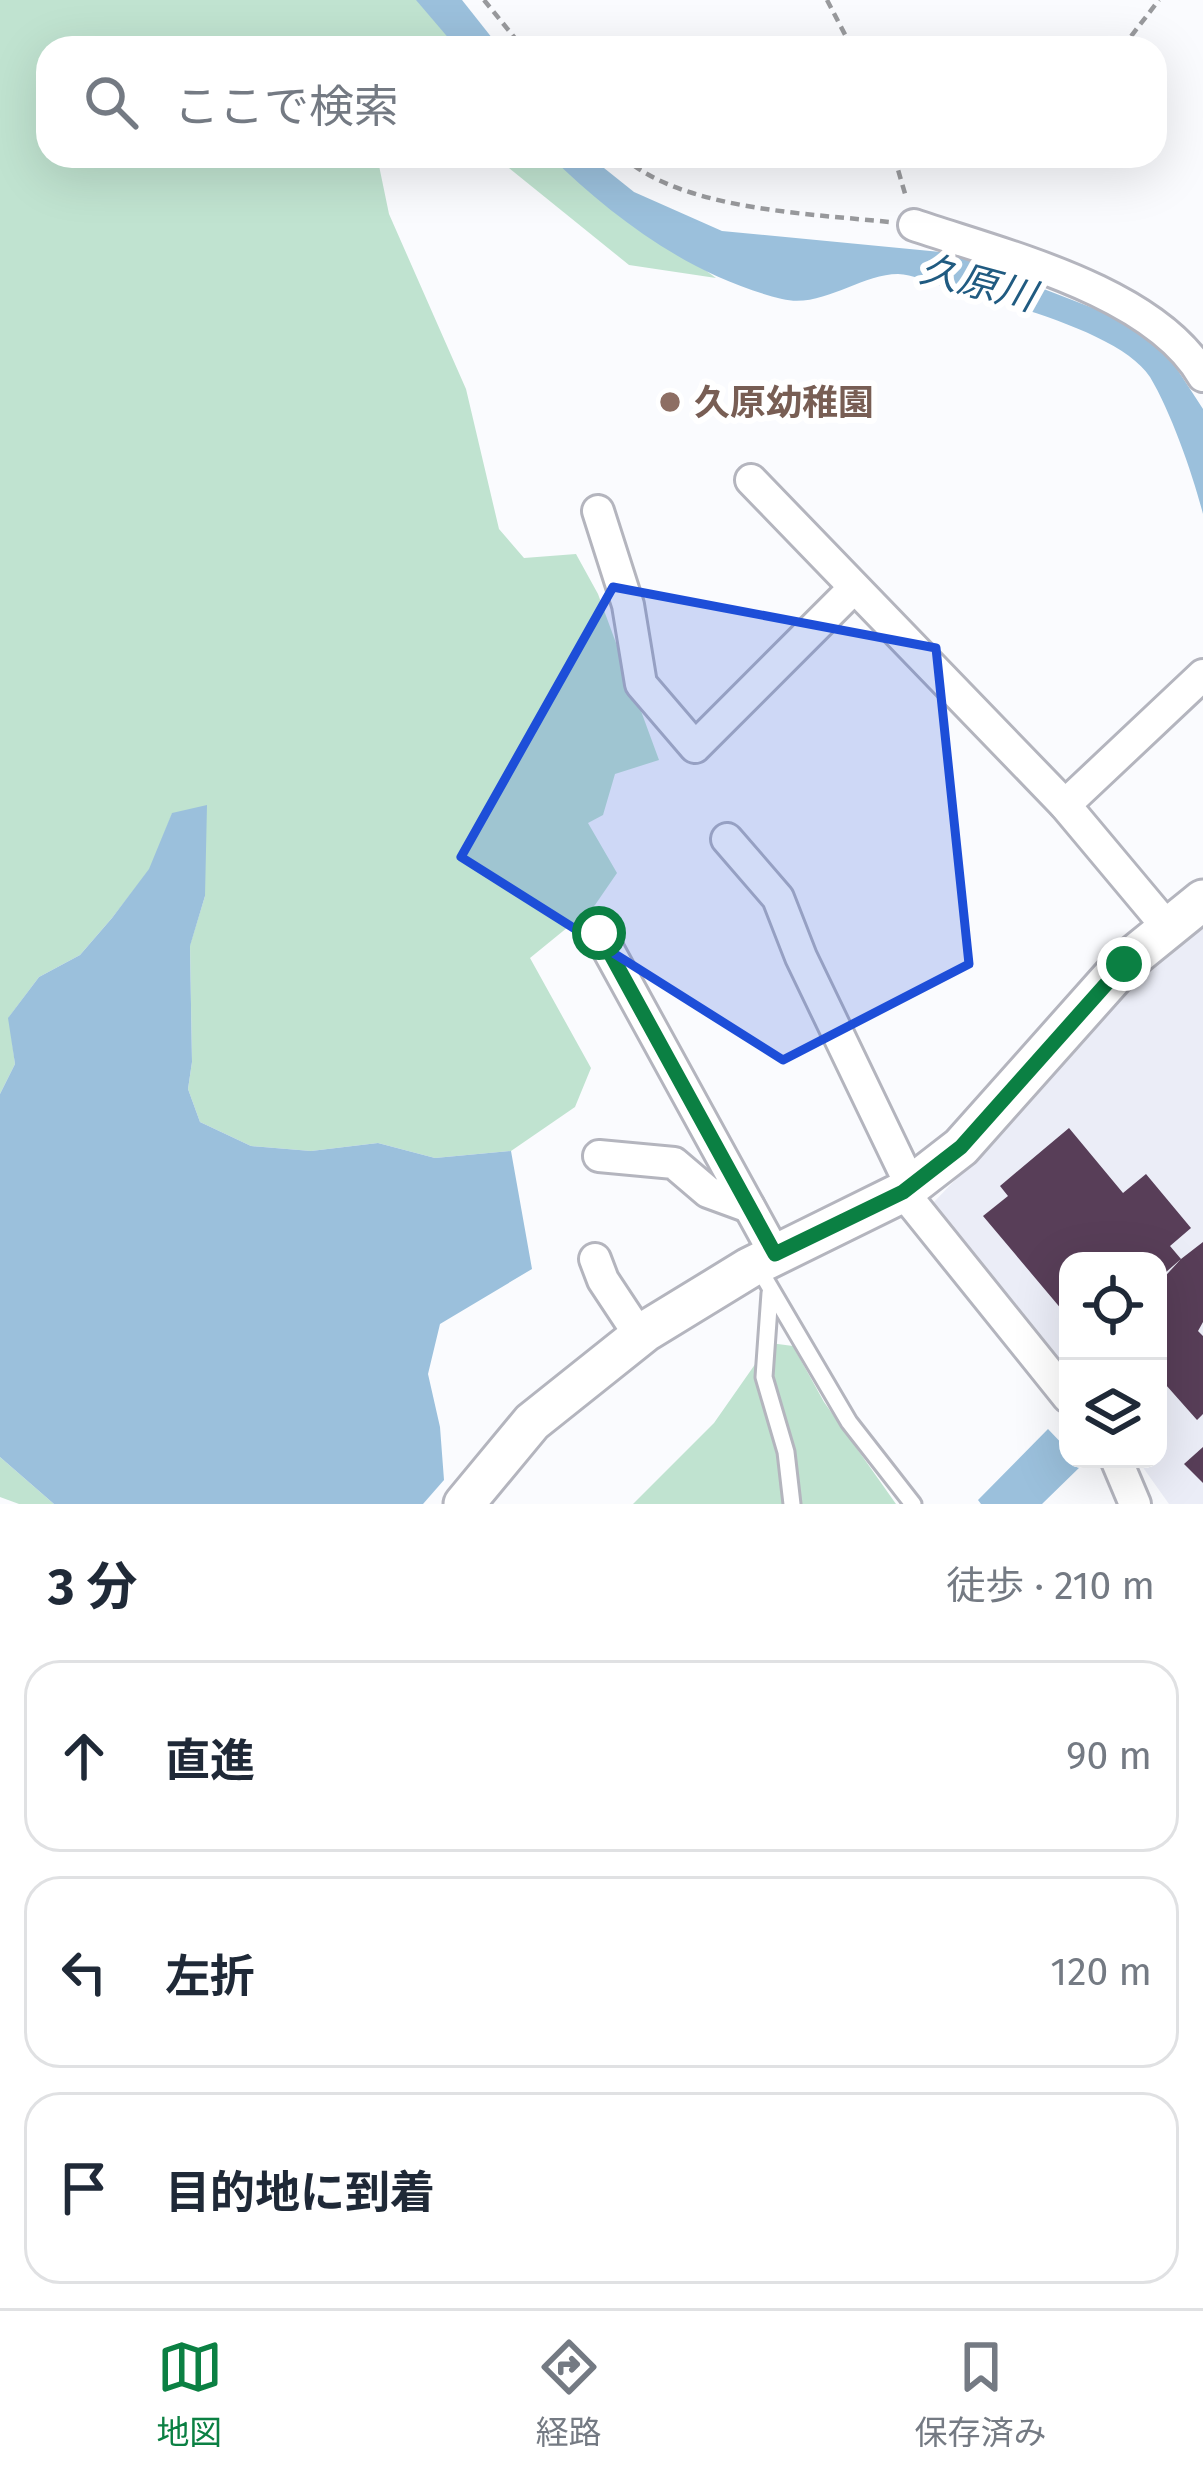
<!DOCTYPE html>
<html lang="ja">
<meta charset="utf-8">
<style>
body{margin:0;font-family:"Fira Sans","Noto Sans JP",sans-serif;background:#f6f6f7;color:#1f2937}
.controls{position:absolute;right:36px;bottom:36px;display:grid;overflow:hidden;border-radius:24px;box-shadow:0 12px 48px #0002}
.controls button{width:108px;height:108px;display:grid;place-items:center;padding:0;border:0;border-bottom:3px solid #e0e1e3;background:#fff;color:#1f2937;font:60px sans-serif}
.stop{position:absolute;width:36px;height:36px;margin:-27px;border:9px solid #0b8043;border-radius:50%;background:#fff}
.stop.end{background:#0b8043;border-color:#fff;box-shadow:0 3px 12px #0008}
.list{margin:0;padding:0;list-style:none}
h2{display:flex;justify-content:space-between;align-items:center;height:156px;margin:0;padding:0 48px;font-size:51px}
h2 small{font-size:39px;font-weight:400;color:#747a83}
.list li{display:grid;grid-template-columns:78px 1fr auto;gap:36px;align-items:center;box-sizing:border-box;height:192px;margin:0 24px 24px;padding:0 24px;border:3px solid #e0e1e3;border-radius:36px}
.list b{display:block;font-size:45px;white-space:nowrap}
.list em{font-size:39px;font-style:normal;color:#747a83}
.icon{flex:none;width:66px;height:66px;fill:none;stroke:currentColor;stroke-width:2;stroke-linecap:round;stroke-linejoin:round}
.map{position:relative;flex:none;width:1203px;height:1504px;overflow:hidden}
.search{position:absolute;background:#fff;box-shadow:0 12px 48px #0002;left:36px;right:36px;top:36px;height:132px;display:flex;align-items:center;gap:30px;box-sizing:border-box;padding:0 42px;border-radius:36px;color:#747a83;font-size:45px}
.sheet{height:804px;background:#fff}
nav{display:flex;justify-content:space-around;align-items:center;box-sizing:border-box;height:168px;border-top:3px solid #e0e1e3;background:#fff;font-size:33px;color:#747a83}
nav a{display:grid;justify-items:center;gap:6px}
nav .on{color:#0b8043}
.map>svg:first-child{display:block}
.built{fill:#ebedf7}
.green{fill:#c0e3d0}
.water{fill:#9bc0dc}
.building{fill:#583e58}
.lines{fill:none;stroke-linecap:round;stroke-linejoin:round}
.lane-casing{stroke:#b4b5be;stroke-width:21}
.street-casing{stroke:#b4b5be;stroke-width:36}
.secondary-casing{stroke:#b4b5be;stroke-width:45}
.path{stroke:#999a9d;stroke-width:4.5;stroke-dasharray:9 6;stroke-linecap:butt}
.lane{stroke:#fff;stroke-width:15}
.street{stroke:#fff;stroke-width:30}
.secondary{stroke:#fff;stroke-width:39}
.route{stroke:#0b8043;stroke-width:15}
.marked{fill:#1d4ed8;fill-opacity:0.2;stroke:#1d4ed8;stroke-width:9;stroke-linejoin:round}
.education-dot{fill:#8d6e63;stroke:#fff;stroke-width:4.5}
.labels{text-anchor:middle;stroke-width:12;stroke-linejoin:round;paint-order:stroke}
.education-label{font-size:36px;font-weight:bold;fill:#785e54;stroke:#fff;text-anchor:start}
.water-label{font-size:39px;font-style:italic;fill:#205b81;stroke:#fff}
</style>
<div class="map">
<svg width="1203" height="1504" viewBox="0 0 1203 1504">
<rect width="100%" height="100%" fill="#fafbfe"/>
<path class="built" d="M1203,924V1504H1169L1137,1459H1158V1261H1068V1372L933,1203L1044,1087L1151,960Z"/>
<g class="green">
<path d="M0,0H422L462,48H48V156H377L389,214L466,389L499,529L524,558L576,554L598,594L659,760L615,774L603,815L588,823L617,873L595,905L530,958L591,1068L575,1107L511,1151L435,1158L378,1143L311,1151L251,1146L200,1122L188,1089L192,1062L190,945L205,896L172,814L150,869L112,918L80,955L39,977L9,1017L15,1064L0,1094Z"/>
<path d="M494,156H550L716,278L629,265Z"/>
<path d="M770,1343L793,1346L824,1402L896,1504H633L714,1423Z"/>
<path d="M0,1457L54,1504H19L0,1497Z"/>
</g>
<g class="water">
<path d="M416,0H462L500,48H457Z"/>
<path d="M550,156H589L634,192L722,231L951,253L1111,315L1166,352L1203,409V514C1193,475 1171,412 1150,377C1121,331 994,300 942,286C929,283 912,274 898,274C860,274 822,309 782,299C693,277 615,220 550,156Z"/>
<path d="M207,805L205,896L190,946L192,1062L188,1089L200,1122L251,1146L311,1151L378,1143L435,1158L511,1151L532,1269L440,1324L428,1374L440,1427L444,1480L423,1504H54L0,1457V1094L15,1064L8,1018L39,977L80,955L112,918L149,869L172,813Z"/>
<path d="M1048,1429L1068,1450V1459H1076L1082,1465L1042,1504H981L978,1500Z"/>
</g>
<g class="building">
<path d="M1069,1128L1123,1193L1146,1174L1191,1228L1170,1246L1181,1259L1203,1242V1322L1198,1331L1203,1336V1414L1197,1420L1158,1376V1311L1161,1308L1158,1284L1181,1259L1158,1279V1261H1068V1317L983,1216L1008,1196L1000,1186Z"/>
<path d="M1203,1447V1483L1184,1464Z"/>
</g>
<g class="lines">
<defs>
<g id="lane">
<path d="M758,1267L849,1422L913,1504"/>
<path d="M770,1293L764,1377L786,1452L792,1504"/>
</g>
<g id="street">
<path d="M914,225C1002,255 1154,291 1203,376"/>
<path d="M751,480L1065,805L1168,928"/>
<path d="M598,511L628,605L641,684L695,747L853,589"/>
<path d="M1065,805L1203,675"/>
<path d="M727,839L778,898L801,957L911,1186"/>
<path d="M599,933L775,1254"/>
<path d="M599,1156L674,1163L708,1192L749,1207"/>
<path d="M903,1192L1068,1397"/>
<path d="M595,1259L603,1280L640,1336"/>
<path d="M1116,1459L1135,1504"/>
</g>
<path id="secondary" d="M464,1504L532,1422L646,1331L749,1268L903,1192L961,1147L1124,964L1203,900"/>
</defs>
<use href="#lane" class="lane-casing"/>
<use href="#street" class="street-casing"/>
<use href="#secondary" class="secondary-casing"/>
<g class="path">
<path d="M484,0L523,48"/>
<path d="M827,0L852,48"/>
<path d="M1122,48L1159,0"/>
<path d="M622,156C680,210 813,214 889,222"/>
<path d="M894,156L906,197"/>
</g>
<use href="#lane" class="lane"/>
<use href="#street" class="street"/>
<use href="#secondary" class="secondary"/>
</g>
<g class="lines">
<path class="route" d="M599,933L775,1254L903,1192L961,1147L1124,964"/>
</g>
<path class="marked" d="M613,587L936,648L969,964L783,1060L461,857Z"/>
<circle class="education-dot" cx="670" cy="402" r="12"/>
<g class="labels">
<g class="education-label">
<text x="694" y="415">久原幼稚園</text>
</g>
<g class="water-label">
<text transform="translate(978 282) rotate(15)" y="14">久原川</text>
</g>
</g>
</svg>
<div class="controls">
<button><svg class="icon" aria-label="locate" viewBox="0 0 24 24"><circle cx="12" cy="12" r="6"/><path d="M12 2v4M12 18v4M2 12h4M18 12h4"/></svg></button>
<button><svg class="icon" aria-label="layers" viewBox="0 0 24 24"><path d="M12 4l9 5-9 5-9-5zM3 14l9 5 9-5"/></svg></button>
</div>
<div class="stop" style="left:599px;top:933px"></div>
<div class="stop end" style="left:1124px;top:964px"></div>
<div class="search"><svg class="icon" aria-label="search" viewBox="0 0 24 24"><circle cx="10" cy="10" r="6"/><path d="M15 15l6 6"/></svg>ここで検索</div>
</div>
<section class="sheet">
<h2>3 分<small>徒歩 · 210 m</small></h2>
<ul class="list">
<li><svg class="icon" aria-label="ahead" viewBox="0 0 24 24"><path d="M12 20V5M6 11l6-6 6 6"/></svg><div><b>直進</b></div><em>90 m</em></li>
<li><svg class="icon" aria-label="left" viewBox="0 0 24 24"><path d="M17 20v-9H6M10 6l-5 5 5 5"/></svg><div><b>左折</b></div><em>120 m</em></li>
<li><svg class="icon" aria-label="arrive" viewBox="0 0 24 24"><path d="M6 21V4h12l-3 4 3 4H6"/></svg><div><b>目的地に到着</b></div></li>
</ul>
</section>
<nav>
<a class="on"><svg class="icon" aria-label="map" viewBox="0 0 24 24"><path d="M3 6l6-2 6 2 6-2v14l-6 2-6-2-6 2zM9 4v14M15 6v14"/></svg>地図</a>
<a><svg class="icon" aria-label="directions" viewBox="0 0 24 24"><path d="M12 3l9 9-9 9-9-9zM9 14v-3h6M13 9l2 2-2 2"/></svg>経路</a>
<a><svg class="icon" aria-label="saved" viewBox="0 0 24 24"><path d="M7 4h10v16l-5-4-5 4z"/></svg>保存済み</a>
</nav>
